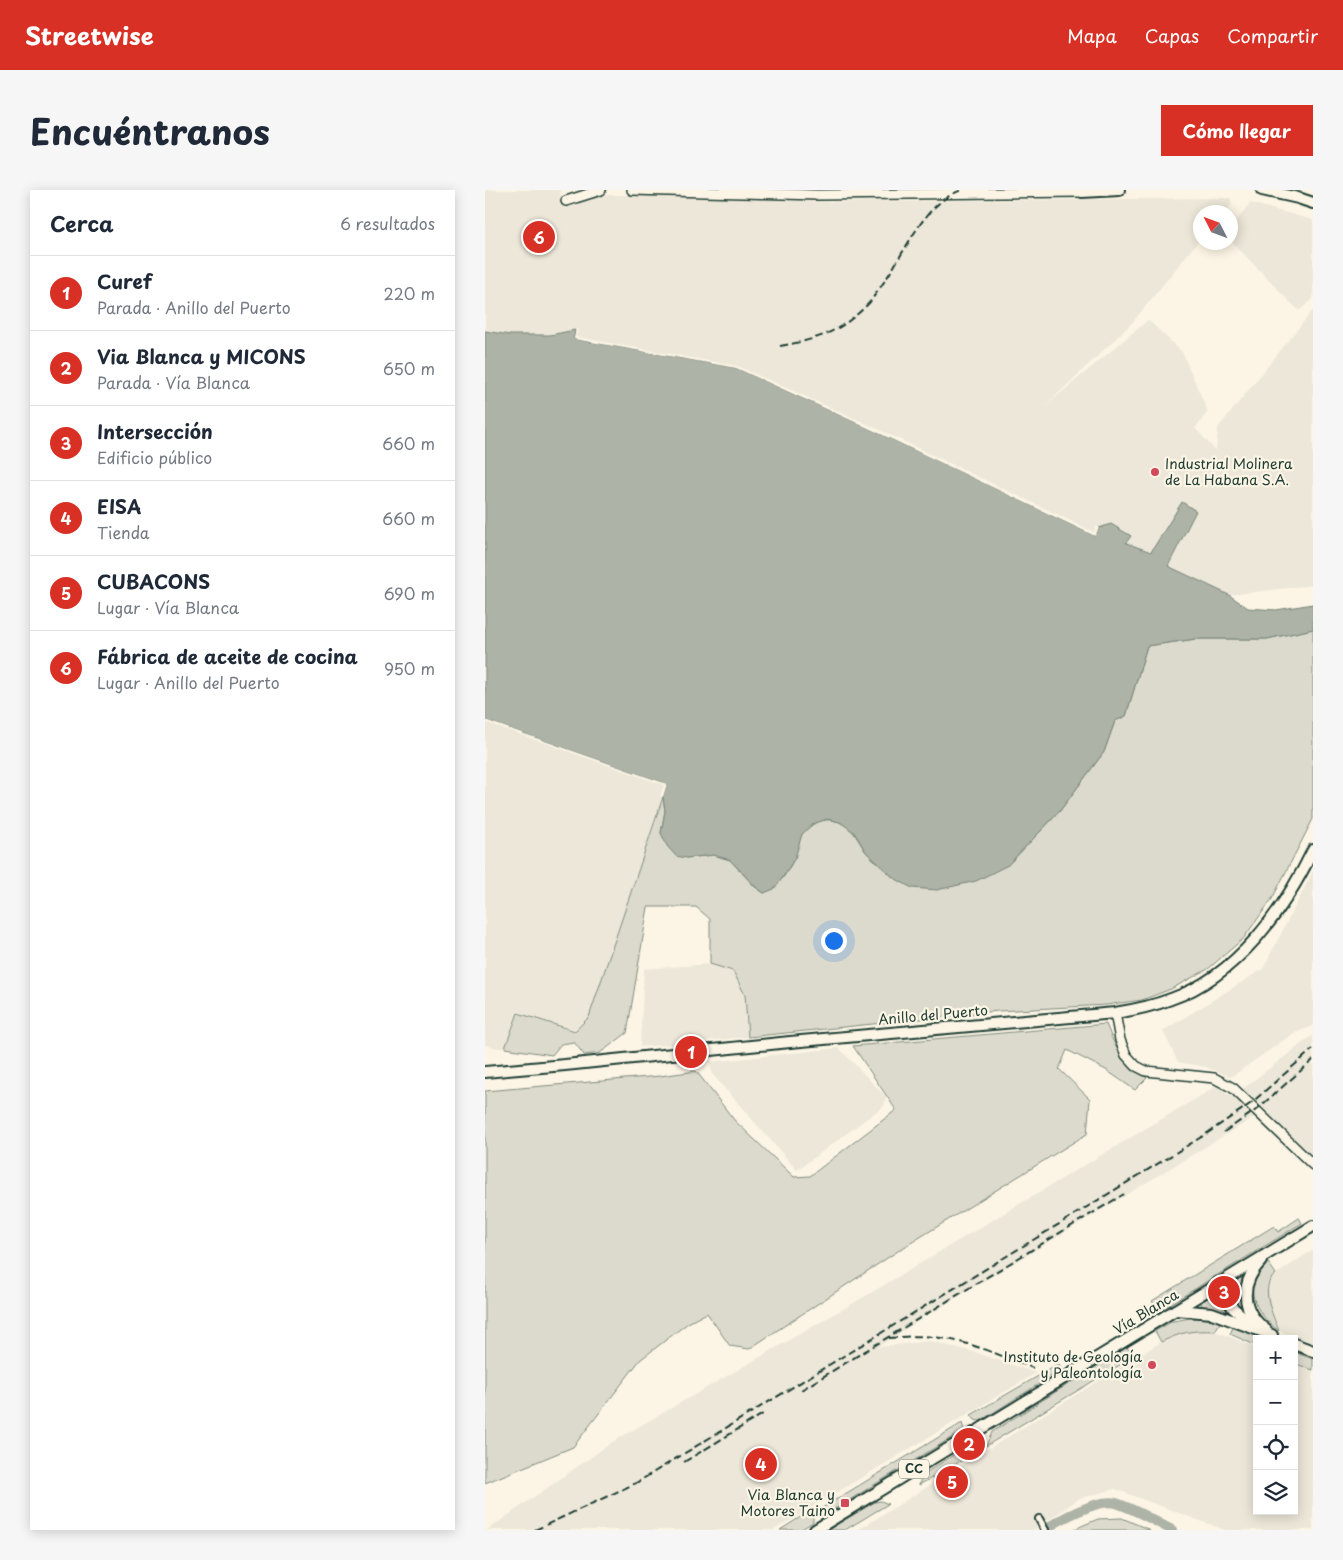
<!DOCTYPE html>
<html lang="es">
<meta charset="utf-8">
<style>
body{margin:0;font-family:"Playpen Sans",sans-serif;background:#f6f6f7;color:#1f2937}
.controls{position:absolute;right:15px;bottom:15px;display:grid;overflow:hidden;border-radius:0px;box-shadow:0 2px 12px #0003}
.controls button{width:45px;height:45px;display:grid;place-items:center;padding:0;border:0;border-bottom:1px solid #e0e1e3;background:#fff;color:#1f2937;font:25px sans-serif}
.compass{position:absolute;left:708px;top:15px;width:45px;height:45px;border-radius:50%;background:#fff;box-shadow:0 2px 12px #0003;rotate:312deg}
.you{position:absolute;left:348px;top:750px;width:18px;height:18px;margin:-12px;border:4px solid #fff;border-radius:50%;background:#1a73e8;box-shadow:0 0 0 8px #1a73e833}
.badge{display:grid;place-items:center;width:32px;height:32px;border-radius:50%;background:#d93025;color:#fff;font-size:16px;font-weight:700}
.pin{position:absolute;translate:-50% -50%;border:2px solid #fff;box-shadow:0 1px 5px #0006}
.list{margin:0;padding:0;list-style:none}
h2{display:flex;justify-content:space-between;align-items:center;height:65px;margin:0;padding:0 20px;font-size:21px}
h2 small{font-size:16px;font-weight:400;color:#747a83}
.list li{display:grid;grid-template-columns:32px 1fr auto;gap:15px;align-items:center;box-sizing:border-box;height:75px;padding:0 20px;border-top:1px solid #e0e1e3}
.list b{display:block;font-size:19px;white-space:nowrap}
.list p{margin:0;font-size:16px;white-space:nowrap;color:#747a83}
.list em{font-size:16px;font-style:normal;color:#747a83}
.icon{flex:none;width:28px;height:28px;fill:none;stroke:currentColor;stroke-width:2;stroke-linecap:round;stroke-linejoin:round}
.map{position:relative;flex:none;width:828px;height:1340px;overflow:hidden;border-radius:0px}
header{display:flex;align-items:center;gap:30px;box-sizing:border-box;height:70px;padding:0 25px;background:#d93025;color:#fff}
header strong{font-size:24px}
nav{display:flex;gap:28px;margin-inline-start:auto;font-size:18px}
.intro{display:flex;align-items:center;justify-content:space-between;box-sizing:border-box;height:120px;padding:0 30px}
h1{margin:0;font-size:35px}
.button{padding:12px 22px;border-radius:0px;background:#d93025;color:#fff;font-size:18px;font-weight:700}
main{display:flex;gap:30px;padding:0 30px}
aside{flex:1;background:#fff;border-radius:0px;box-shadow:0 2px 12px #0003}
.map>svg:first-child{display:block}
.built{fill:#ece7d8}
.green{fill:#dcdacc;stroke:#7e8c80}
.water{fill:#aeb3a7;stroke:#758479}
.pier{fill:#fcf5e5}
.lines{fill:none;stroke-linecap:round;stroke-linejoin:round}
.river{stroke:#aeb3a7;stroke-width:10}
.street-casing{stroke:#1f3d34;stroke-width:10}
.secondary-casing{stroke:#1f3d34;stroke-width:12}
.primary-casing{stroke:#1f3d34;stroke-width:14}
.street{stroke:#fcf5e5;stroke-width:6}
.secondary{stroke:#fcf5e5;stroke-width:9}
.primary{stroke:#fcf5e5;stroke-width:10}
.rail{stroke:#1f3d34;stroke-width:2;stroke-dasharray:8 4;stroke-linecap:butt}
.poi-dot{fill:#d1495b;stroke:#fcf5e5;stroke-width:2}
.labels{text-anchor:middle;stroke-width:4.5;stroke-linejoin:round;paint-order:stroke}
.shield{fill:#fcf5e5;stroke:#617469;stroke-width:1}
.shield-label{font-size:12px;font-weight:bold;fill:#1f3d34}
.poi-label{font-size:14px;fill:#1f3d34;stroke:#fcf5e5;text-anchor:end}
.street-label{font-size:14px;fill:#1f3d34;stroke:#fcf5e5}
</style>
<header>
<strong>Streetwise</strong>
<nav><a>Mapa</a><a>Capas</a><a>Compartir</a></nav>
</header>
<div class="intro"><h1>Encuéntranos</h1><a class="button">Cómo llegar</a></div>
<main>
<aside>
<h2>Cerca<small>6 resultados</small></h2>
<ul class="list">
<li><span class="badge">1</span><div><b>Curef</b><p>Parada · Anillo del Puerto</p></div><em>220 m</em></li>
<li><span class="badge">2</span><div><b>Via Blanca y MICONS</b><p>Parada · Vía Blanca</p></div><em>650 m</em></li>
<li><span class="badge">3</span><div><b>Intersección</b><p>Edificio público</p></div><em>660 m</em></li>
<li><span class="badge">4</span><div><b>EISA</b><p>Tienda</p></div><em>660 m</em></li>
<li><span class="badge">5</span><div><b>CUBACONS</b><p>Lugar · Vía Blanca</p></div><em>690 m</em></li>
<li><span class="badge">6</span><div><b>Fábrica de aceite de cocina</b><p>Lugar · Anillo del Puerto</p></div><em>950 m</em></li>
</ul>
</aside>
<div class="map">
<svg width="828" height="1340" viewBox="0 0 828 1340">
<rect width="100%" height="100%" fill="#fcf5e5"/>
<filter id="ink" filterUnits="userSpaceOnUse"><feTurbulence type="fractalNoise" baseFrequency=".02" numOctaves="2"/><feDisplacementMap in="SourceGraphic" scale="10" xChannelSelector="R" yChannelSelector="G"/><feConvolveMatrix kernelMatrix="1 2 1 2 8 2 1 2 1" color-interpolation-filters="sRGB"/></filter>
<g filter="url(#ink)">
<g class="built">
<path d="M0,0H75L76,8L86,14L104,7L120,5H140L345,12L745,8L747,13L743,20L741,18L737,22H716L715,49L647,133L559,217L663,130L697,162L723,222L710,238L731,261L733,238L828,120V395L744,405L683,376L711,322L697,312L666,362L641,353L646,346H610L381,237L89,149L78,142L65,145H25L0,141Z"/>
<path d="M765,13L828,30V109L814,121L746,51V38Z"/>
<path d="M0,530L182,594L104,827L90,841L33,822L20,858H12L0,855Z"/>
<path d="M828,681V836L809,843L746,887L721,877L693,872L678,841L778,779Z"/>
<path d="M225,774L248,780L260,805L263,847L155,857L159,779Z"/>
<path d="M828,845V971L778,922L433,1131L393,1157L445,1151L489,1162L551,1183L289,1340H2L129,1251L379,1107L732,896L747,907Z"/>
<path d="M354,858L401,907L399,916L312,980L227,884L225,872Z"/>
<path d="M828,1060V1154L794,1141L781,1104L787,1087Z"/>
<path d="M709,1140L730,1141L772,1158V1321H809V1173L828,1180V1340H740L630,1299L595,1308L549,1340H373L676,1152L691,1145Z"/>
</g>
<g class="green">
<path d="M828,439V629L787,709L758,749L723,779L686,799L657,810L621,815L513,821L263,847L260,805L248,781L225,774V729L211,717H163L142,843L115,863L99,865L89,852L76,854L67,865L20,858L33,823L90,841L104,827L178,607L180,621L176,643L201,668L229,665L245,670L270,697L279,703C294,697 305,680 310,665C313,658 314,648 318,643C327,632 343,626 356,633C369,639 373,651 381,662C389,671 400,680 409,688L523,675L574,622L619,562L630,531L641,526L662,456L711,449H782Z"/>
<path d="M621,834C632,861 637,873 662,888L650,900L621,880L582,860L574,879L605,909L602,944L416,1059L264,1159L245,1156L222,1123L203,1133L155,1170L88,1257L0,1293V901L175,886L211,881L250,931L309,987L325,986L411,920L368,856Z"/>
<path d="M814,1028L817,1033L679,1118L671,1117L667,1111L789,1036L793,1042Z"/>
<path d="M782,1071L791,1084C773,1096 788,1125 794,1141C769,1122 756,1097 782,1071Z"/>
<path d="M755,1088L760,1090L758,1118L756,1120H754L742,1098Z"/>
<path d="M731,1102H734L745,1122L744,1124L716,1116L717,1111Z"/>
<path d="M712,1127L736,1131L730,1141C706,1140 697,1142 676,1152L670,1141L688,1131Z"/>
<path d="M749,1135L779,1147L778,1149H772V1156L745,1144Z"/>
<path d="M642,1157L648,1167L501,1256L507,1242Z"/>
<path d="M809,1162L828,1169V1180L809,1173Z"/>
<path d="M574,1174L576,1180L495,1231L490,1230L486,1225Z"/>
<path d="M477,1233L479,1240L343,1323L337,1318Z"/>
<path d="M494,1249C492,1267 449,1286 434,1295L437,1285Z"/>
<path d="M396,1311L403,1314L360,1340H343L390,1312Z"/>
<path d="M325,1321L328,1328V1332L315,1340H295Z"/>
<path d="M637,1328L665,1340H587L613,1329Z"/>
</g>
<path class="water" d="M90,140L89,149L251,178L381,237L610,346L614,338L626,334L646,346L641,353L666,362L697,312L711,321L683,376L744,405L763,418L791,420L828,414V439L782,449H711L662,456L641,526L630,531L619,562L574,622L523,675L491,691L452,700L427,698L409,688L381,662L369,642L355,632L342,629L328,634L317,644L310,668L296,690L289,699L279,703L271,697L245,670L229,665L201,668L191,666L182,656L176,643L180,621L178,607L182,594L0,530V141L25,145H65Z"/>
<g class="pier">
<path d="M91,138L93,140L91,147L252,176L382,234L609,342L611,336L614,338L610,346L381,237L251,178L89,149Z"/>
<path d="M0,530L182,594L178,607L175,606L179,595L0,532Z"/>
</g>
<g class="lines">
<path class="river" d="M560,1340C573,1330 614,1308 631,1313C650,1319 669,1331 687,1340"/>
<defs>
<path id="street" d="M554,1329L560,1340"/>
<g id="secondary">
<path d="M147,0L332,5L597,2"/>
<path d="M81,11L116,0"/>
<path d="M630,823L635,850L641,865L651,876L661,881L729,888L748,898L828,975"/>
</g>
<g id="primary">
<path d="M597,0V2L634,0"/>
<path d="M777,0L813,8L828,13"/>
<path d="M0,882L80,875L305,852L630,823C649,820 668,816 686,809C752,786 799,720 828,660"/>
<path d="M776,1071C755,1094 755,1120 781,1140"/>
<path d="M733,1093L748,1118L763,1131"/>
<path d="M691,1120L727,1123L787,1145"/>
<path d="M809,1154L828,1161"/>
<path d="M330,1340L828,1036"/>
</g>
</defs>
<use href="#street" class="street-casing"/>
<use href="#secondary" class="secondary-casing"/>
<use href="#primary" class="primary-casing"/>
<use href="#street" class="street"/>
<use href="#secondary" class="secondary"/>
<use href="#primary" class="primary"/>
<g class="rail">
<path d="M295,156C335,149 356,142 385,112C394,99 403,87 411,73C428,46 444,11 477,0"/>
<path d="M739,942L771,920L828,870"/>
<path d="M404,1148C419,1147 433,1145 447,1147C482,1150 516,1166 548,1178"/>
<path d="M316,1200L639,1004"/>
<path d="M199,1272L278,1224"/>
<path d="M50,1340L151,1293L718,946L765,914L828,859"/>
</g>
</g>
</g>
<g class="poi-dot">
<circle cx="670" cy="282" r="5"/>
<circle cx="667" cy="1175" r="5"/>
<rect x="355" y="1308" width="10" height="10" rx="2.5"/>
</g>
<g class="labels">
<rect class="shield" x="414" y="1269.5" width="30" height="19" rx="4"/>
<g class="shield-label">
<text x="429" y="1283">CC</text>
</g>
<g class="poi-label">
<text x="680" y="279" text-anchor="start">Industrial Molinera<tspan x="680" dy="16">de La Habana S.A.</tspan></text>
<text x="657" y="1172">Instituto de Geología<tspan x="657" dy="16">y Paleontología</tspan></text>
<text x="350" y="1310">Via Blanca y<tspan x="350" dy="16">Motores Taino</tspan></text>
</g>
<g class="street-label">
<text transform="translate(448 825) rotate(-5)" y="5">Anillo del Puerto</text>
<text transform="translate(661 1122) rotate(-31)" y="5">Vía Blanca</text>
</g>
</g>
</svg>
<div class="controls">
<button>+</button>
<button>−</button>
<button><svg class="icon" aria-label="locate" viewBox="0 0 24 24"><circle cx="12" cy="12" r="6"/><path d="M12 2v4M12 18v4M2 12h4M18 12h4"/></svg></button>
<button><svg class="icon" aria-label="layers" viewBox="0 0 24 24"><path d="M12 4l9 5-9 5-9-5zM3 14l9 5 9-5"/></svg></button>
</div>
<svg class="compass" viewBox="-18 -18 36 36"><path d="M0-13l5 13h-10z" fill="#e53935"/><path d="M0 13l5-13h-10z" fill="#747a83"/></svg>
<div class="you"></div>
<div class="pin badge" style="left:206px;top:862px">1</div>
<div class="pin badge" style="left:484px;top:1254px">2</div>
<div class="pin badge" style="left:739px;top:1102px">3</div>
<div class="pin badge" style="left:276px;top:1274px">4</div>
<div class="pin badge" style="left:467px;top:1292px">5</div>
<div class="pin badge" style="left:54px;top:47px">6</div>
</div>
</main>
